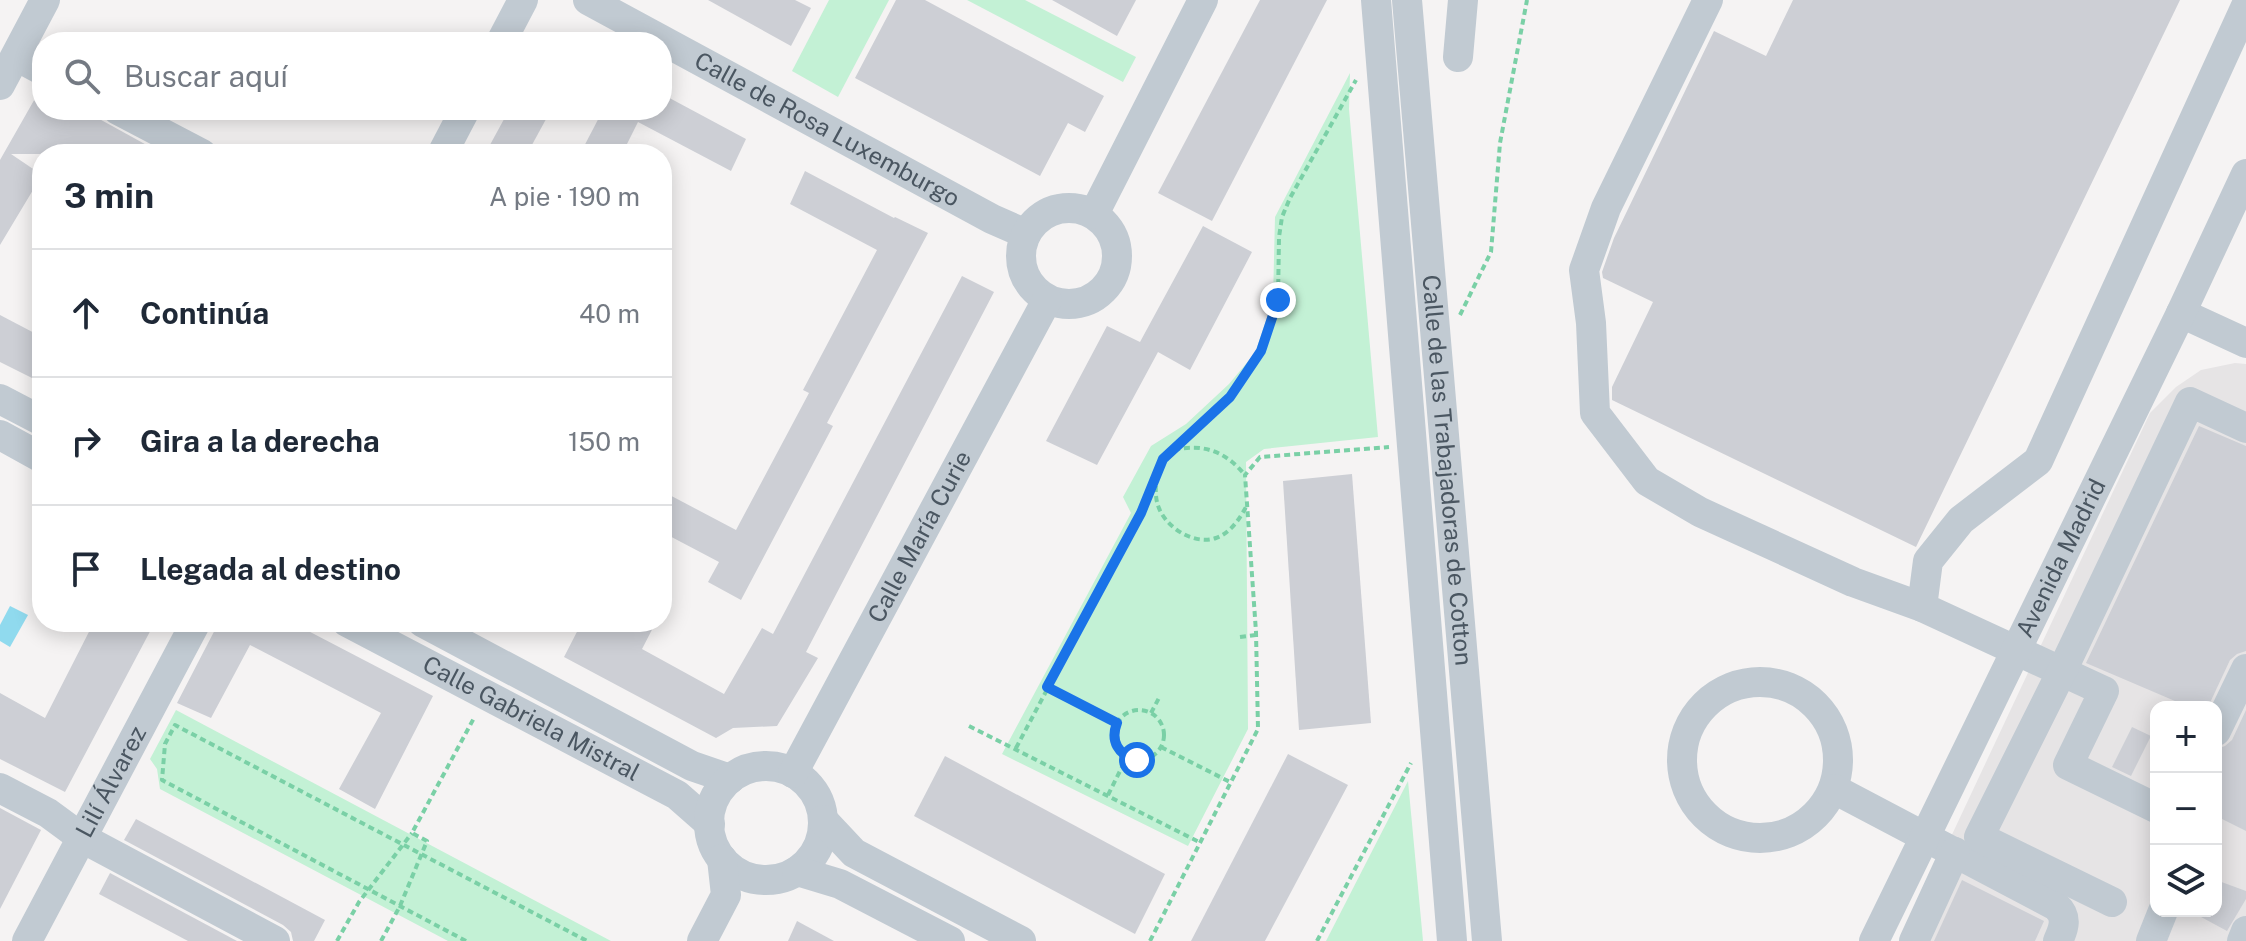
<!DOCTYPE html>
<html lang="es">
<meta charset="utf-8">
<style>
body{margin:0;font-family:"Public Sans",sans-serif;background:#f2f2f3;color:#1f2937}
.controls{position:absolute;right:24px;bottom:24px;display:grid;overflow:hidden;border-radius:16px;box-shadow:0 4px 20px #0003}
.controls button{width:72px;height:72px;display:grid;place-items:center;padding:0;border:0;border-bottom:2px solid #e0e1e3;background:#fff;color:#1f2937;font:40px sans-serif}
.stop{position:absolute;width:24px;height:24px;margin:-18px;border:6px solid #1a73e8;border-radius:50%;background:#fff}
.stop.end{background:#1a73e8;border-color:#fff;box-shadow:0 2px 8px #0008}
.list{margin:0;padding:0;list-style:none}
h2{display:flex;justify-content:space-between;align-items:center;height:104px;margin:0;padding:0 32px;font-size:34px}
h2 small{font-size:26px;font-weight:400;color:#747a83}
.list li{display:grid;grid-template-columns:52px 1fr auto;gap:24px;align-items:center;box-sizing:border-box;height:128px;padding:0 32px;border-top:2px solid #e0e1e3}
.list b{display:block;font-size:30px;white-space:nowrap}
.list em{font-size:26px;font-style:normal;color:#747a83}
.icon{flex:none;width:44px;height:44px;fill:none;stroke:currentColor;stroke-width:2;stroke-linecap:round;stroke-linejoin:round}
.map{position:relative;flex:none;width:2246px;height:941px;overflow:hidden}
.search{position:absolute;background:#fff;box-shadow:0 4px 20px #0003;left:32px;top:32px;width:640px;height:88px;display:flex;align-items:center;gap:20px;box-sizing:border-box;padding:0 28px;border-radius:32px;color:#747a83;font-size:30px}
.panel{position:absolute;background:#fff;box-shadow:0 4px 20px #0003;left:32px;top:144px;width:640px;height:488px;border-radius:32px}
.map>svg:first-child{display:block}
.education{fill:#e6e4e5;fill-rule:evenodd}
.green{fill:#c3f1d5}
.water{fill:#90daee}
.building{fill:#cdcfd5}
.lines{fill:none;stroke-linecap:round;stroke-linejoin:round}
.path{stroke:#7ad0a6;stroke-width:4;stroke-dasharray:6 4;stroke-linecap:butt}
.minor{stroke:#c1cad2;stroke-width:30}
.route{stroke:#1a73e8;stroke-width:10}
.labels{text-anchor:middle;stroke-width:7;stroke-linejoin:round;paint-order:stroke}
.street-label{font-size:24px;fill:#4a5661;stroke:#fff}
</style>
<div class="map">
<svg width="2246" height="941" viewBox="0 0 2246 941">
<rect width="100%" height="100%" fill="#f5f3f3"/>
<path class="education" d="M2235,363L2246,364V941H1902L2150,413L2176,387L2201,370ZM2156,707H2216V911H2156Z"/>
<g class="green">
<path d="M829,0H889L838,97L792,71Z"/>
<path d="M967,0H1025L1136,57L1123,82Z"/>
<path d="M1350,73L1349,109L1378,437L1264,449L1246,462L1248,729L1188,846L1002,754L1131,513L1123,497L1151,446L1186,424L1229,384L1255,353L1273,300L1275,217Z"/>
<path d="M176,710L611,941H448L160,789L157,769L150,759Z"/>
<path d="M1408,781L1423,941H1326Z"/>
</g>
<path class="water" d="M10,606L28,615L10,647L0,641V625Z"/>
<g class="building">
<path d="M708,0H795L811,8L791,46Z"/>
<path d="M896,0H925L1104,96L1085,132L1068,123L1040,176L855,78Z"/>
<path d="M1052,0H1136L1117,36Z"/>
<path d="M1260,0H1327L1212,221L1158,193Z"/>
<path d="M1793,0H2180L1916,547L1612,400V387L1653,302L1603,278L1602,272L1614,238L1714,31L1766,56Z"/>
<path d="M41,88L42,110H83L163,154H11L42,175L0,245V160Z"/>
<path d="M662,94L746,139L731,171L638,122L622,154H580L603,110H662Z"/>
<path d="M509,110H551L527,154H485Z"/>
<path d="M805,171L894,218L895,217L928,233L827,423L833,426L741,600L708,582L719,562L662,532V491L736,530L809,393L803,390L877,250L790,204Z"/>
<path d="M1203,226L1252,252L1190,370L1158,352L1097,465L1046,441L1107,326L1140,342Z"/>
<path d="M962,276L994,292L806,652L818,658L777,726L733,728L716,738L564,657L582,622H656L642,649L724,694L762,628L773,634Z"/>
<path d="M0,315L42,337V383L0,362Z"/>
<path d="M2199,426L2246,446V651L2237,654L2230,660L2208,707H2189L2086,663Z"/>
<path d="M1352,474L1371,723L1299,730L1283,481Z"/>
<path d="M94,622H155L65,792L0,759V693L45,718Z"/>
<path d="M219,622H291L433,696L375,809L339,789L381,713L250,645L211,718L177,703Z"/>
<path d="M2246,710V831L2216,816V749L2225,746L2232,740Z"/>
<path d="M2132,727L2151,736L2131,776L2112,767Z"/>
<path d="M1288,754L1348,785L1265,941H1191Z"/>
<path d="M945,756L1165,874L1135,934L914,816Z"/>
<path d="M0,808L41,830L0,909Z"/>
<path d="M136,819L325,920L314,941H293L291,932L283,925L124,840Z"/>
<path d="M110,873L237,941H188L99,894Z"/>
<path d="M1962,880L2044,921L2035,941H1934Z"/>
<path d="M2216,880L2246,891V899L2227,931L2190,911H2216Z"/>
<path d="M797,921L834,941H788Z"/>
</g>
<g class="lines">
<g class="path">
<path d="M1460,315L1491,252L1500,143L1527,0"/>
<path d="M1174,450C1204,443 1226,452 1245,475"/>
<path d="M1156,476C1156,484 1155,494 1157,502C1162,525 1192,546 1216,538C1230,533 1239,520 1246,507"/>
<path d="M1240,637L1256,635"/>
<path d="M1048,687L1117,723"/>
<circle cx="1139" cy="735" r="25"/>
<path d="M1151,713L1160,696"/>
<path d="M969,726L1199,842"/>
<path d="M1161,747L1230,782"/>
<path d="M1016,748L1141,513L1163,459L1230,397L1261,351L1278,300L1279,237L1282,217L1290,198L1356,80"/>
<path d="M1108,795L1127,757"/>
<path d="M337,941L359,902L412,833"/>
<path d="M381,941L400,906L427,841L412,833L474,718"/>
<path d="M466,941L162,780L165,744L175,725L587,941"/>
<path d="M1150,941L1258,729L1256,632L1245,475L1260,457L1389,447"/>
<path d="M1317,941L1411,763"/>
</g>
<g class="minor">
<path id="s1" d="M588,0L992,219L1026,234"/>
<path d="M1376,0L1452,941"/>
<path id="s2" d="M1407,0L1487,941"/>
<path d="M1708,0L1606,208L1584,270L1591,323L1595,413L1647,481L1700,512L1853,582L1922,607"/>
<path d="M501,42L523,0"/>
<path d="M16,56L42,70"/>
<path d="M1458,57L1463,0"/>
<path d="M0,85L45,0"/>
<path d="M118,110L202,154"/>
<path d="M442,154L465,110"/>
<circle cx="1069" cy="256" r="48"/>
<path d="M1094,214L1203,0"/>
<path d="M2181,313L2246,343"/>
<path d="M0,399L42,421"/>
<path d="M0,435L42,458"/>
<path id="s3" d="M347,622L677,795L710,824"/>
<path d="M422,622L692,766L730,779"/>
<circle cx="1760" cy="760" r="78"/>
<path d="M2216,731L2246,669"/>
<circle cx="766" cy="823" r="57"/>
<path id="s4" d="M793,773L1047,300"/>
<path d="M0,788L48,813L82,838L275,941"/>
<path d="M1834,789L2056,906C2068,917 2064,928 2058,941"/>
<path d="M2156,808L2068,765L2104,691L1922,607L1928,561L1961,520L2038,461L2246,6"/>
<path d="M823,820L854,853L1021,941"/>
<path d="M797,871L840,884L950,941"/>
<path d="M2112,902L1979,837L2062,671L2190,402L2246,428"/>
<path id="s5" d="M27,941L196,622"/>
<path d="M702,941L726,895L722,859"/>
<path id="s6" d="M1874,941L2181,313L2246,174"/>
<path d="M1914,941L1955,852"/>
<path d="M2151,941L2163,911"/>
<path d="M2242,941L2246,931"/>
</g>
</g>
<g class="lines">
<path class="route" d="M1137,760C1118,755 1110,741 1117,723L1047,687L1141,513L1163,459L1230,397L1261,351L1278,300"/>
</g>
<g class="labels">
<g class="street-label">
<text dy="8" stroke="none"><textPath href="#s1" startOffset="272">Calle de Rosa Luxemburgo</textPath></text>
<text dy="8" stroke="none"><textPath href="#s2" startOffset="472">Calle de las Trabajadoras de Cotton</textPath></text>
<text dy="8" stroke="none"><textPath href="#s4" startOffset="268">Calle María Curie</textPath></text>
<text dy="8" stroke="none"><textPath href="#s6" startOffset="426">Avenida Madrid</textPath></text>
<text dy="8" stroke="none"><textPath href="#s3" startOffset="208">Calle Gabriela Mistral</textPath></text>
<text dy="8" stroke="none"><textPath href="#s5" startOffset="180">Lilí Álvarez</textPath></text>
</g>
</g>
</svg>
<div class="controls">
<button>+</button>
<button>−</button>
<button><svg class="icon" aria-label="layers" viewBox="0 0 24 24"><path d="M12 4l9 5-9 5-9-5zM3 14l9 5 9-5"/></svg></button>
</div>
<div class="stop" style="left:1137px;top:760px"></div>
<div class="stop end" style="left:1278px;top:300px"></div>
<div class="search"><svg class="icon" aria-label="search" viewBox="0 0 24 24"><circle cx="10" cy="10" r="6"/><path d="M15 15l6 6"/></svg>Buscar aquí</div>
<section class="panel">
<h2>3 min<small>A pie · 190 m</small></h2>
<ul class="list">
<li><svg class="icon" aria-label="ahead" viewBox="0 0 24 24"><path d="M12 20V5M6 11l6-6 6 6"/></svg><div><b>Continúa</b></div><em>40 m</em></li>
<li><svg class="icon" aria-label="right" viewBox="0 0 24 24"><path d="M7 20v-9h11M14 6l5 5-5 5"/></svg><div><b>Gira a la derecha</b></div><em>150 m</em></li>
<li><svg class="icon" aria-label="arrive" viewBox="0 0 24 24"><path d="M6 21V4h12l-3 4 3 4H6"/></svg><div><b>Llegada al destino</b></div></li>
</ul>
</section>
</div>
